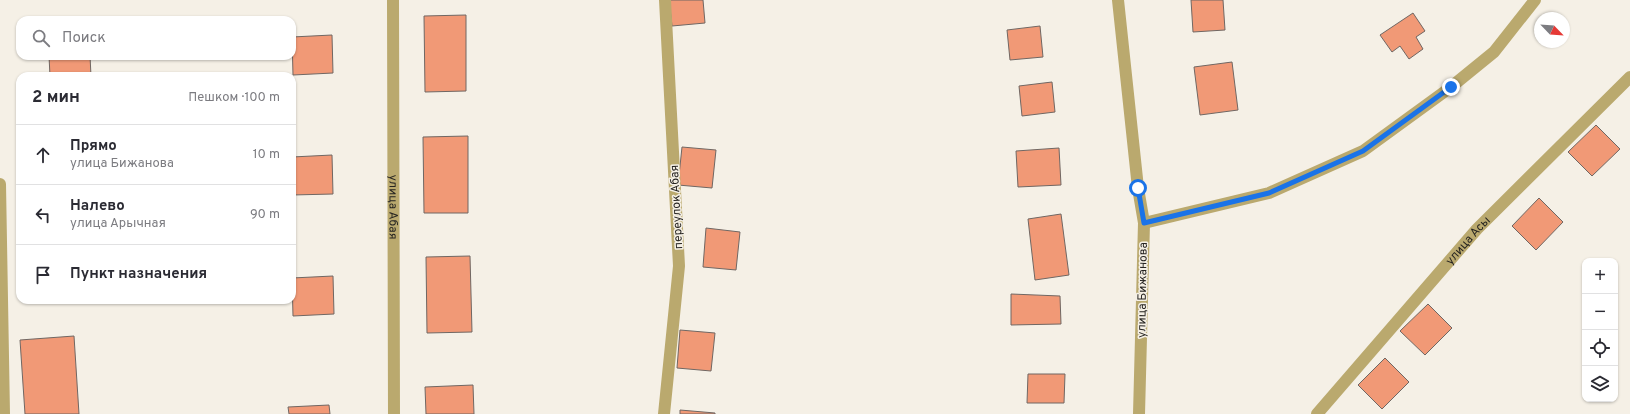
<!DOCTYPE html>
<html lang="ru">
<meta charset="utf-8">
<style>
body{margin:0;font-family:Overpass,sans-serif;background:#f2f2f3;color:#2b2b33}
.controls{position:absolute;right:12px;bottom:12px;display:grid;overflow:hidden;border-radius:8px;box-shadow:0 1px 3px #0004}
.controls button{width:36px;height:36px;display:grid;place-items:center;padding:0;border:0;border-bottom:1px solid #e1e1e2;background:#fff;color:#2b2b33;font:20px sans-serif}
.compass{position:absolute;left:1534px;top:12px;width:36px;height:36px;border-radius:50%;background:#fff;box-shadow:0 1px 3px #0004;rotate:115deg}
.stop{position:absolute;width:12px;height:12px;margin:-9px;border:3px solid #1a73e8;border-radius:50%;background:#fff}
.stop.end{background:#1a73e8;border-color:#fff;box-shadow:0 1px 4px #0008}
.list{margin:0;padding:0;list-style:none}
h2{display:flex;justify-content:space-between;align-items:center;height:52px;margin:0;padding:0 16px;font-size:17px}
h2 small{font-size:13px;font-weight:400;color:#7c7c81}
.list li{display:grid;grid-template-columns:26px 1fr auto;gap:12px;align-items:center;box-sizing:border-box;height:60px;padding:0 16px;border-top:1px solid #e1e1e2}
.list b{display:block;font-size:15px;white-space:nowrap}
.list p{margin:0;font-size:13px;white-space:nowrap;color:#7c7c81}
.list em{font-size:13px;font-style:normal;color:#7c7c81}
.icon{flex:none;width:22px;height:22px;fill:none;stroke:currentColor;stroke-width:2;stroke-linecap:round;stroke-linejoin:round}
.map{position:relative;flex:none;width:1630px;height:414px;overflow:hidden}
.search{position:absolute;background:#fff;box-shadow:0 1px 3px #0004;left:16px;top:16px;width:280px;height:44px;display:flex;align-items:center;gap:10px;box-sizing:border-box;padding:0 14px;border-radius:12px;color:#7c7c81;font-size:15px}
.panel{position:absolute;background:#fff;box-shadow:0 1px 3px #0004;left:16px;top:72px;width:280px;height:232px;border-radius:12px}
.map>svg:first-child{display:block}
.building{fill:#f19976;stroke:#706763}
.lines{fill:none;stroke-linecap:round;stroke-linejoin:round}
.minor{stroke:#baa96e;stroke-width:12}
.route{stroke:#1a73e8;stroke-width:5}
.labels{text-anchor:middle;stroke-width:3;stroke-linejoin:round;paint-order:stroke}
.street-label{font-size:12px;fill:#262421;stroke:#f5f0e6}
</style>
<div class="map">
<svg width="1630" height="414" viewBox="0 0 1630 414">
<rect width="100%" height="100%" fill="#f5f0e6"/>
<g class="building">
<path d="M669,0H703L705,23L672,26Z"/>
<path d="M1191,0H1223L1225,30L1193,32Z"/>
<path d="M1413,13L1425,31L1416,37L1423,49L1409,59L1400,46L1392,52L1380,35Z"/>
<path d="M466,15V91L425,92L424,16Z"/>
<path d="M1040,26L1043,57L1010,60L1007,30Z"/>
<path d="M332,35L333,73L293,75L292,37Z"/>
<path d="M49,56H90L91,76H50Z"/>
<path d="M1232,62L1238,110L1200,115L1194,67Z"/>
<path d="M1052,82L1055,112L1022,116L1019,86Z"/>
<path d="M1596,125L1620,149L1592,176L1568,152Z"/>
<path d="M468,136V213H424L423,137Z"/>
<path d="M682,147L716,150L712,188L678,185Z"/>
<path d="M1059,148L1061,185L1018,187L1016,151Z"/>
<path d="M332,155L333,194L292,195V157Z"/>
<path d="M17,167H20V244Z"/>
<path d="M1539,198L1563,222L1536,250L1512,226Z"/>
<path d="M1061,214L1069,275L1035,280L1028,219Z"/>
<path d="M706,228L740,232L736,270L703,267Z"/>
<path d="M470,256L472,332L427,333L426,257Z"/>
<path d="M333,276L334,314L293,316L292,278Z"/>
<path d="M1011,294L1060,296L1061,324L1011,325Z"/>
<path d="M1428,304L1452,328L1425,355L1400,331Z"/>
<path d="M680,330L715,333L711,371L677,368Z"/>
<path d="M74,336L79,414H25L20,340Z"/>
<path d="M1385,358L1409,382L1382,409L1358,385Z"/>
<path d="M1028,374H1065L1064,403H1027Z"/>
<path d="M473,385L474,414H426L425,387Z"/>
<path d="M329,405L330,414H289L288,407Z"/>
<path d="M680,410L715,413V414H680Z"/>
</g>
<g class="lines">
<g class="minor">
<path id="s1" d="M393,0L394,414"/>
<path d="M1118,0L1138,188L1144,223L1139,414"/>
<path d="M0,184L4,414"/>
<path d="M1144,223L1269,193L1363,151L1451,87L1494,52L1535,0"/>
<path d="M664,414L679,266L665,0"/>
<path id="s2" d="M1317,414L1477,229L1630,77"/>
</g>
</g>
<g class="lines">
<path class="route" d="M1138,188L1144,223L1269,193L1363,151L1451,87"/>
</g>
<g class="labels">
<g class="street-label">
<text dy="4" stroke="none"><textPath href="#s1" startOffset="207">улица Абая</textPath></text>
<text transform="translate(676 207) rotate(-93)" y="4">переулок Абая</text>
<text dy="4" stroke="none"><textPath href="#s2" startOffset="230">улица Асы</textPath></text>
<text transform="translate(1142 290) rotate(-89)" y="4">улица Бижанова</text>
</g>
</g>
</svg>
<div class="controls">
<button>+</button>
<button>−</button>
<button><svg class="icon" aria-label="locate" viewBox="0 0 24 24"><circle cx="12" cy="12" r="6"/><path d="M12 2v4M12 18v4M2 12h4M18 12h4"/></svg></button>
<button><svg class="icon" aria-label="layers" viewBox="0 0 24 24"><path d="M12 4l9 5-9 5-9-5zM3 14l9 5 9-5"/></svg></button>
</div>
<svg class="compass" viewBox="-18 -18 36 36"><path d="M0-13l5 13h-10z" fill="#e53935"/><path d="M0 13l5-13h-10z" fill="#7c7c81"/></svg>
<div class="stop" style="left:1138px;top:188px"></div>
<div class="stop end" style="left:1451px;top:87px"></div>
<div class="search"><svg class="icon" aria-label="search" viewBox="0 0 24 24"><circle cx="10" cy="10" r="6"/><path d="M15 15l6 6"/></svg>Поиск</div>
<section class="panel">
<h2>2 мин<small>Пешком · 100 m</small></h2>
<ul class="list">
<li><svg class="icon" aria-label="ahead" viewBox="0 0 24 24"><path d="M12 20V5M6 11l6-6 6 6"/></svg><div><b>Прямо</b><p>улица Бижанова</p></div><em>10 m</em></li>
<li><svg class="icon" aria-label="left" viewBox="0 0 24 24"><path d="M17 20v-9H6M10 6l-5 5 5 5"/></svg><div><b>Налево</b><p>улица Арычная</p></div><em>90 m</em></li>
<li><svg class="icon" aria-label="arrive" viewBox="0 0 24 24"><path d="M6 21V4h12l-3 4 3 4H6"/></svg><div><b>Пункт назначения</b></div></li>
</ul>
</section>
</div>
